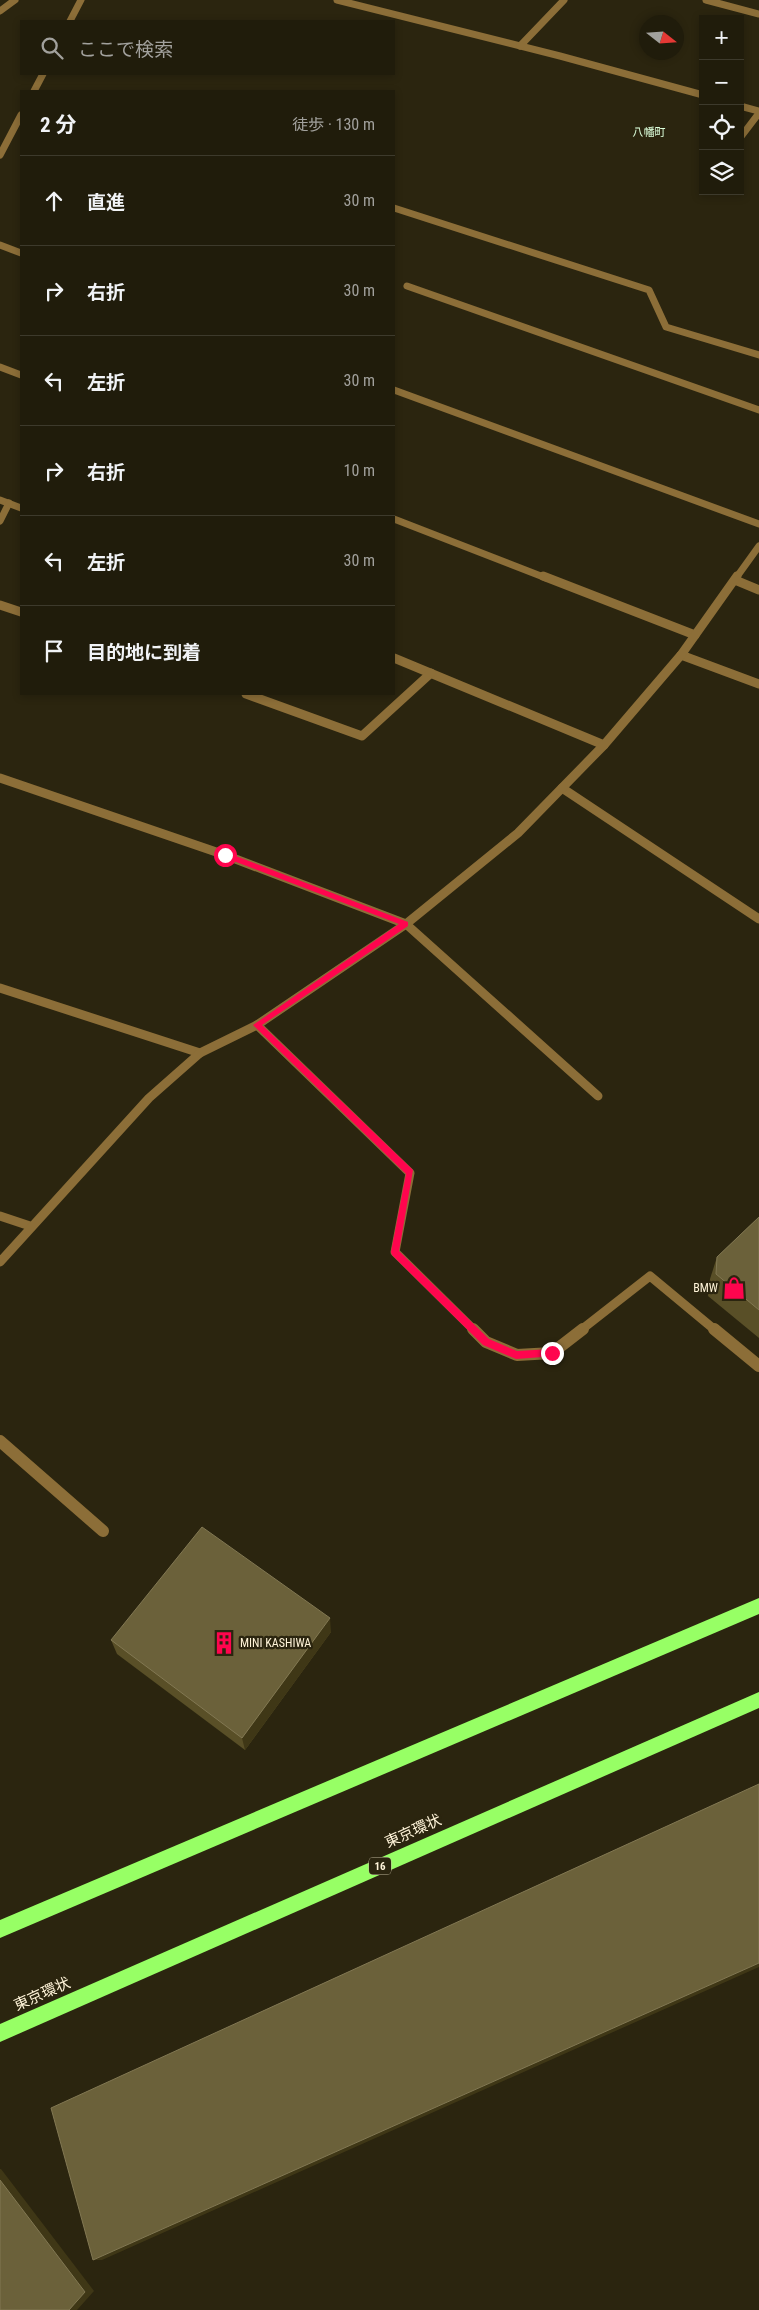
<!DOCTYPE html>
<html lang="ja">
<meta charset="utf-8">
<style>
body{margin:0;font-family:"Roboto Condensed","Noto Sans JP",sans-serif;background:#282514;color:#f1f3f6}
.controls{position:absolute;right:15px;top:15px;display:grid;overflow:hidden;border-radius:0px;box-shadow:0 2px 8px #0003}
.controls button{width:45px;height:45px;display:grid;place-items:center;padding:0;border:0;border-bottom:1px solid #3d3a2c;background:#201c0b;color:#f1f3f6;font:25px sans-serif}
.compass{position:absolute;left:639px;top:15px;width:45px;height:45px;border-radius:50%;background:#201c0b;box-shadow:0 2px 8px #0003;rotate:107deg}
.stop{position:absolute;width:15px;height:15px;margin:-11px;border:4px solid #ff054e;border-radius:50%;background:#fff}
.stop.end{background:#ff054e;border-color:#fff;box-shadow:0 1px 5px #0008}
.list{margin:0;padding:0;list-style:none}
h2{display:flex;justify-content:space-between;align-items:center;height:65px;margin:0;padding:0 20px;font-size:21px}
h2 small{font-size:16px;font-weight:400;color:#a2a19d}
.list li{display:grid;grid-template-columns:32px 1fr auto;gap:15px;align-items:center;box-sizing:border-box;height:90px;padding:0 20px;border-top:1px solid #3d3a2c}
.list b{display:block;font-size:19px;white-space:nowrap}
.list em{font-size:16px;font-style:normal;color:#a2a19d}
.icon{flex:none;width:28px;height:28px;fill:none;stroke:currentColor;stroke-width:2;stroke-linecap:round;stroke-linejoin:round}
.map{position:relative;flex:none;width:759px;height:2310px;overflow:hidden}
.search{position:absolute;background:#201c0b;box-shadow:0 2px 8px #0003;left:20px;top:20px;width:375px;height:55px;display:flex;align-items:center;gap:12px;box-sizing:border-box;padding:0 18px;border-radius:0px;color:#a2a19d;font-size:19px}
.panel{position:absolute;background:#201c0b;box-shadow:0 2px 8px #0003;left:20px;top:90px;width:375px;height:605px;border-radius:0px}
.map>svg:first-child{display:block}
.lines{fill:none;stroke-linecap:round;stroke-linejoin:round}
.service-far2{stroke:#8c6e38;stroke-width:7}
.service-far1{stroke:#8c6e38;stroke-width:9}
.service{stroke:#8c6e38;stroke-width:12}
.minor-far2{stroke:#8c6e38;stroke-width:7}
.minor-far1{stroke:#8c6e38;stroke-width:9}
.minor{stroke:#8c6e38;stroke-width:12}
.trunk{fill:#97ff65;fill-rule:evenodd}
.wall{fill:#594f27}
.shaded-wall{fill:#3f3716}
.building{fill:#6b613a;stroke:#827853}
.route{fill:#ff054e}
.labels{text-anchor:middle;stroke-width:4.5;stroke-linejoin:round;paint-order:stroke}
.far-neighbourhood-label{font-size:11px;fill:#dcffdb;stroke:#2b250f}
.shield{fill:#2b250f;stroke:#bfb69c;stroke-width:1}
.shield-label{font-size:11px;font-weight:bold;fill:#fff4d9}
.poi-label{font-size:12px;fill:#fff4d9;stroke:#2b250f;text-anchor:end}
.near-street-label{font-size:15px;fill:#fff4d9;stroke:#2b250f}
</style>
<div class="map">
<svg width="759" height="2310" viewBox="0 0 759 2310">
<rect width="100%" height="100%" fill="#2b250f"/>
<g class="lines">
<g class="service-far2">
<path d="M740,138L759,113"/>
<path d="M407,286L759,410"/>
</g>
<g class="service-far1">
<path d="M0,778L225,855L406,924L598,1096"/>
<path d="M257,1025L410,1173L395,1252L474,1330"/>
<path d="M581,1330L650,1276L715,1330"/>
</g>
<g class="service">
<path d="M473,1329L486,1342L517,1355L552,1353L583,1329"/>
<path d="M714,1329L759,1366"/>
</g>
<g class="minor-far2">
<path d="M337,0L560,56L703,95"/>
<path d="M706,0L759,14"/>
<path d="M0,11L15,0"/>
<path d="M70,21L81,0"/>
<path d="M520,46L564,0"/>
<path d="M34,91L43,74"/>
<path d="M740,106L759,111"/>
<path d="M0,155L21,115"/>
<path d="M394,208L649,290L666,327L759,355"/>
<path d="M0,245L21,253"/>
<path d="M0,367L21,375"/>
<path d="M394,390L759,524"/>
<path d="M0,500L21,508"/>
<path d="M394,519L546,578"/>
<path d="M0,521L9,503"/>
<path d="M736,578L759,546"/>
</g>
<g class="minor-far1">
<path d="M543,576L695,635"/>
<path d="M735,580L759,590"/>
<path d="M0,605L21,612"/>
<path d="M681,655L759,684"/>
<path d="M394,658L604,745"/>
<path d="M246,694L362,736L431,673"/>
<path d="M562,788L759,919"/>
<path d="M0,988L200,1053"/>
<path d="M0,1216L30,1226"/>
<path d="M0,1262L149,1098L200,1053L257,1025L406,924L518,833L604,745L681,655L737,576"/>
</g>
<path class="minor" d="M0,1441L103,1531"/>
<g class="trunk">
<path d="M759,1598V1614L0,1938V1920Z"/>
<path d="M759,1692V1708L0,2042V2024Z"/>
</g>
</g>
<g class="wall">
<path d="M759,1217V1338L708,1296L710,1279L717,1257Z"/>
<path d="M331,1632L245,1750L117,1654L111,1640Z"/>
</g>
<g class="shaded-wall">
<path d="M330,1618L331,1632L245,1750L242,1738Z"/>
<path d="M759,1963V1967L102,2260H93Z"/>
<path d="M0,2169H1L94,2291L77,2310H69L0,2180Z"/>
</g>
<g class="building">
<path d="M759,1217V1310L716,1274L717,1257Z"/>
<path d="M202,1527L330,1618L242,1738L111,1640Z"/>
<path d="M759,1784V1963L93,2260L51,2108Z"/>
<path d="M0,2180L85,2292L69,2310H0Z"/>
</g>
<path class="route" d="M225,852L408,922V926L262,1025L413,1170L399,1251L489,1339L517,1351L552,1349L556,1350V1356L516,1359L483,1345L392,1255L391,1252L406,1174L253,1025L399,924L223,857V853Z"/>
<defs>
<symbol id="shop-bare" viewBox="-9 -9 18 18"><path d="M-5-2.5h2.3a2.7 3.5 0 0 1 5.4 0H5L5.5 6h-11ZM-1.5-2.5h3a1.5 2.3 0 0 0-3 0Z" fill="#ff054e" stroke="#2b250f" stroke-width="2.5" paint-order="stroke"/></symbol>
<symbol id="building-bare" viewBox="-9 -9 18 18"><path d="M-4-6H4V6H1V3H-1V6H-4ZM-2.5-4.3h1.7v1.8h-1.7ZM.8-4.3h1.7v1.8H.8ZM-2.5-1h1.7V.8h-1.7ZM.8-1h1.7V.8H.8Z" fill="#ff054e" stroke="#2b250f" stroke-width="2.5" paint-order="stroke"/></symbol>
</defs>
<g fill-rule="evenodd">
<use href="#shop-bare" x="718" y="1272" width="32" height="32"/>
<use href="#building-bare" x="208" y="1627" width="32" height="32"/>
</g>
<g class="labels">
<g class="far-neighbourhood-label">
<text x="649" y="136">八幡町</text>
</g>
<rect class="shield" x="369" y="1857.5" width="22" height="17" rx="4"/>
<g class="shield-label">
<text x="380" y="1870">16</text>
</g>
<g class="poi-label">
<text x="718" y="1292">BMW</text>
<text x="240" y="1647" text-anchor="start">MINI KASHIWA</text>
</g>
<g class="near-street-label">
<text transform="translate(413 1831) rotate(-24)" y="5">東京環状</text>
<text transform="translate(42 1994) rotate(-24)" y="5">東京環状</text>
</g>
</g>
</svg>
<div class="controls">
<button>+</button>
<button>−</button>
<button><svg class="icon" aria-label="locate" viewBox="0 0 24 24"><circle cx="12" cy="12" r="6"/><path d="M12 2v4M12 18v4M2 12h4M18 12h4"/></svg></button>
<button><svg class="icon" aria-label="layers" viewBox="0 0 24 24"><path d="M12 4l9 5-9 5-9-5zM3 14l9 5 9-5"/></svg></button>
</div>
<svg class="compass" viewBox="-18 -18 36 36"><path d="M0-13l5 13h-10z" fill="#e53935"/><path d="M0 13l5-13h-10z" fill="#a2a19d"/></svg>
<div class="stop" style="left:225px;top:855px"></div>
<div class="stop end" style="left:552px;top:1353px"></div>
<div class="search"><svg class="icon" aria-label="search" viewBox="0 0 24 24"><circle cx="10" cy="10" r="6"/><path d="M15 15l6 6"/></svg>ここで検索</div>
<section class="panel">
<h2>2 分<small>徒歩 · 130 m</small></h2>
<ul class="list">
<li><svg class="icon" aria-label="ahead" viewBox="0 0 24 24"><path d="M12 20V5M6 11l6-6 6 6"/></svg><div><b>直進</b></div><em>30 m</em></li>
<li><svg class="icon" aria-label="right" viewBox="0 0 24 24"><path d="M7 20v-9h11M14 6l5 5-5 5"/></svg><div><b>右折</b></div><em>30 m</em></li>
<li><svg class="icon" aria-label="left" viewBox="0 0 24 24"><path d="M17 20v-9H6M10 6l-5 5 5 5"/></svg><div><b>左折</b></div><em>30 m</em></li>
<li><svg class="icon" aria-label="right" viewBox="0 0 24 24"><path d="M7 20v-9h11M14 6l5 5-5 5"/></svg><div><b>右折</b></div><em>10 m</em></li>
<li><svg class="icon" aria-label="left" viewBox="0 0 24 24"><path d="M17 20v-9H6M10 6l-5 5 5 5"/></svg><div><b>左折</b></div><em>30 m</em></li>
<li><svg class="icon" aria-label="arrive" viewBox="0 0 24 24"><path d="M6 21V4h12l-3 4 3 4H6"/></svg><div><b>目的地に到着</b></div></li>
</ul>
</section>
</div>
